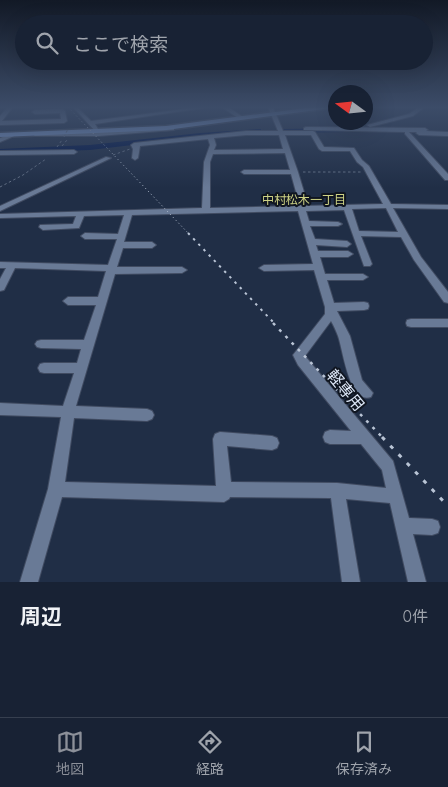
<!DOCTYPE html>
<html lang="ja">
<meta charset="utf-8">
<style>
body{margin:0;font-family:Quicksand,"Noto Sans JP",sans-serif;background:#252f40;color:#f1f3f6}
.compass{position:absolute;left:328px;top:85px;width:45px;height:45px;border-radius:50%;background:#182234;box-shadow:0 5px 20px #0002;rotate:285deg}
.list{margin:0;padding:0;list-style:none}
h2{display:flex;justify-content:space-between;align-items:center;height:65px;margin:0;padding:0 20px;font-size:21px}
h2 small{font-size:16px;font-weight:400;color:#9fa4ac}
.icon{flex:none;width:28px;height:28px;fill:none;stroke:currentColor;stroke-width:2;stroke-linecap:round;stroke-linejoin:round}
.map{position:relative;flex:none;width:448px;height:582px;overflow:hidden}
.search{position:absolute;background:#182234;box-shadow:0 5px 20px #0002;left:15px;right:15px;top:15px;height:55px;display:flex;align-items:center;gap:12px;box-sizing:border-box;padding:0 18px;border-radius:28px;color:#9fa4ac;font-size:19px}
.sheet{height:135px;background:#182234}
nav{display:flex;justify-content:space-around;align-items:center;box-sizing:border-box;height:70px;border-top:1px solid #363f4f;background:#182234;font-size:14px;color:#9fa4ac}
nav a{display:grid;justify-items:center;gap:2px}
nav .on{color:#8c9099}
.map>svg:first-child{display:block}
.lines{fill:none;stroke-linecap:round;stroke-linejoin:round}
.river{fill:#011647;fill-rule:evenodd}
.minor-casing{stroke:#404b61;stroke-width:2}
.major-casing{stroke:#404b61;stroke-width:3}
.path{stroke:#637085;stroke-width:1;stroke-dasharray:2.5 2.5;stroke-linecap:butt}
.minor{fill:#697a96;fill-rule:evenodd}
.major{fill:#7f9cce;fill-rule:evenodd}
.rail-far3{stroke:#b9c4d5;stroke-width:1;stroke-dasharray:1 3;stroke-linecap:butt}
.rail-far2{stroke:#b9c4d5;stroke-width:2;stroke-dasharray:2.5 5;stroke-linecap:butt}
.rail-far1{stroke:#b9c4d5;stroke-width:2.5;stroke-dasharray:3 6;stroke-linecap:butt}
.rail{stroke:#b9c4d5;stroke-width:3;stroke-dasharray:4 8;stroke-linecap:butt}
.path-bridge{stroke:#637085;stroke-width:1;stroke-dasharray:2.5 2.5;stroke-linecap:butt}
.labels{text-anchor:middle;stroke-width:4;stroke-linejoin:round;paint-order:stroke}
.far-neighbourhood-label{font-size:12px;fill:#ced385;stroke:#101621}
.near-street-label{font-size:16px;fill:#dce6f6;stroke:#101621}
</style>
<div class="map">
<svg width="448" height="582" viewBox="0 0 448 582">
<rect width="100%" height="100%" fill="#202e46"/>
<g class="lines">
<g class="river">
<path d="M341,128L345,130L344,132L283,133L279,131L283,129Z"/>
<path d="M258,129H261V133L200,137L90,150L0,153V149L90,145L200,133Z"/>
</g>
<defs>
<g id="minor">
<path d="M8,107H13L2,121L61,119L60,113L35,114L32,112L35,110L62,109L65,111L67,121L64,123L0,125V116Z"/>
<path d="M73,107H77L91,121L199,107H210L95,124L98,129L95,131Z"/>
<path d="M222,107H228L243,117L238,118Z"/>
<path d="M268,107H273L283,131H313L315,132L324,147L354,148L362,160L369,166L391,204L448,205V209L393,208L421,257L448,292V303L444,302L414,260L401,237L361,236L372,264L370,266H364L344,210L306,211L309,221L338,222L342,224L338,226H310L315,239L347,241L351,244L347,247L316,245L318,251H348L353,254L348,257H320L325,274H363L368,277L363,280H327L334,303L364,302L368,303L369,306L368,309L364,310L337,311L350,336L362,380L373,393L371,397C349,405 343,349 338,336C336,331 334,326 331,321L305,356L393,461L409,518L432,519L438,521L440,527L438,533L432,535L413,534L426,582H408L390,503L346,499L360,582H342L331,498L230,497L229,499L224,502L62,497L38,582H20L48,489L61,417L0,415V403L63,406L74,373H44L40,372L38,368L40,364L44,363H77L81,349L41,348L37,347L35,344L37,341L41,340H84L96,305H68L63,301L68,297H98L106,271L15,268L4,290L0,291V279L6,268H0V262L108,265L117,239H85L81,236L85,233L118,234L124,215L84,216L79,228L43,230L39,227L40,225L73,224L76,216L0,218V214L202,208L204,162L210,145L208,139L140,146L138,158L135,160L132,158L133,149L131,145L134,143L246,131H278ZM246,135H279L283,149L214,150L216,145L214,138ZM285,135H311L319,149L322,151H350L357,162L363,167L383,204L303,206L295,201L304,192L298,172ZM285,153L290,170H244L241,172L244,174H291L296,192L286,202L292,206L210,208V162L213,154ZM386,208L398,232L359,231L352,209ZM298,211L313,264L264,265L259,268L264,271L314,270L325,307V314L293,355L298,365L351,431L330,430L325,432L323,437L325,442L330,444H361L382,470L386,488L337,483L231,482L227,446L272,450L277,448L279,443L277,438L272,436L220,432L215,434L213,439L216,486L65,482L74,418L147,421L152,419L154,415L152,411L147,409L76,406L115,274L182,273L187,270L182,267H117L123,248H152L156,245L152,242H124L132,215Z"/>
<path d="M419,107H425L413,116L370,127L367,125L409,114Z"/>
<path d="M172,127L174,128V130L98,136H35L32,134L35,132H98Z"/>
<path d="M306,127L425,128L428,130L426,131L448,132V136L419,135L416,133L417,132H409L448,174V180H445L405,134V132L304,130V128Z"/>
<path d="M14,133L19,134L0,142V138Z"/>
<path d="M0,151L74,150L77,152L74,154L0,155Z"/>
<path d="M106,157L111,158L0,211V206Z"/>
<path d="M411,319H448V327H411L407,326L406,323L407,320Z"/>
</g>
<path id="major" d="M313,107H327L324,109L166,130L0,137V133L166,126Z"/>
</defs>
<use href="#minor" class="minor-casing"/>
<use href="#major" class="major-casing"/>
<g class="path">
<path d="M62,146L67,140"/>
<path d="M57,147L62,140"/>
<path d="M113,155L130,149"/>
<path d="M303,172H361"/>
<path d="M0,187L23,175L46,159"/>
</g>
<use href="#minor" class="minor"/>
<use href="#major" class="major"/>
<path class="rail-far3" d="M68,107L189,234"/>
<path class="rail-far2" d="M188,233L275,324"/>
<path class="rail-far1" d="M273,323L383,438"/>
<path class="rail" d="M382,437L448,506"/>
<path class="path-bridge" d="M64,137L68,129"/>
</g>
<linearGradient id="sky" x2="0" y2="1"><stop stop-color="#121926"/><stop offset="0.57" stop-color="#3c4c68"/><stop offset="1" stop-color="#3c4c68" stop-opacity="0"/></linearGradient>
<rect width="448" height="188" fill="url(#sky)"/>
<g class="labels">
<g class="far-neighbourhood-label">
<text x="304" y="204">中村松木一丁目</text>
</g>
<g class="near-street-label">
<text transform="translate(346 390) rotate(50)" y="6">軽専用</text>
</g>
</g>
</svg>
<svg class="compass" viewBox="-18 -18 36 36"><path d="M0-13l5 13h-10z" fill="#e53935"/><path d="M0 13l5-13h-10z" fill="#9fa4ac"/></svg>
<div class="search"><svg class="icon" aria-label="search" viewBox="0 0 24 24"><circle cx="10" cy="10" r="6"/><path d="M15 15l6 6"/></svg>ここで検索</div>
</div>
<section class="sheet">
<h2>周辺<small>0件</small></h2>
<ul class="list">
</ul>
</section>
<nav>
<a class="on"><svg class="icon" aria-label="map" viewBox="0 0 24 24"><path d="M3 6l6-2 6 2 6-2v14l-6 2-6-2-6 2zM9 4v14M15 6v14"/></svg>地図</a>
<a><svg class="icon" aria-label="directions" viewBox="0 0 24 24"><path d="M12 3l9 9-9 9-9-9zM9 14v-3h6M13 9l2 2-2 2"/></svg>経路</a>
<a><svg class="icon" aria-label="saved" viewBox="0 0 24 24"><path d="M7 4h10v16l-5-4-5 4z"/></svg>保存済み</a>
</nav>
